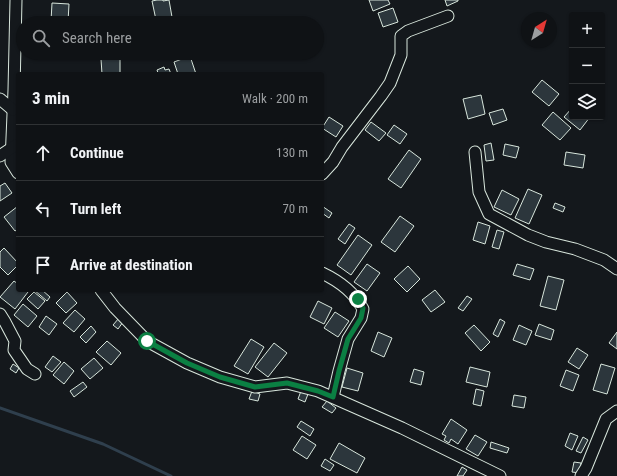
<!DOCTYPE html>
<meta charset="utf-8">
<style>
body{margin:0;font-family:"Roboto Condensed",sans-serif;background:#1d2022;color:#f1f3f6}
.controls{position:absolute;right:12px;top:12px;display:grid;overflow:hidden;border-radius:4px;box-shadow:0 1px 3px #0004}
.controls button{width:36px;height:36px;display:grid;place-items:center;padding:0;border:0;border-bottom:1px solid #2f3234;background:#0f1215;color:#f1f3f6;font:20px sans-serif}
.compass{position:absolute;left:521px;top:12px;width:36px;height:36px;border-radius:50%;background:#0f1215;box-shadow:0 1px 3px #0004;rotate:37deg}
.stop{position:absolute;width:12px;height:12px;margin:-9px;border:3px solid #0b8043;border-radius:50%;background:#fff}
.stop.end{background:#0b8043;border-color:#fff;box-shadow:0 1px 4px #0008}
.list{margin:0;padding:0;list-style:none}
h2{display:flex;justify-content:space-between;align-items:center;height:52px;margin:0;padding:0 16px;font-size:17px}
h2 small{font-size:13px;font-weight:400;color:#9b9ea0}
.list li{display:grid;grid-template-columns:26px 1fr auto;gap:12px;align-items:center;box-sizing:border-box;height:56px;padding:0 16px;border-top:1px solid #2f3234}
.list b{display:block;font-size:15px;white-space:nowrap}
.list em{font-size:13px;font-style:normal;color:#9b9ea0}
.icon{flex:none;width:22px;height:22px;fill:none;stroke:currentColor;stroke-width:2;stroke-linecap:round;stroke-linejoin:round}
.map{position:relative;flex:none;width:617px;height:476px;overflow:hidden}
.search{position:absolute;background:#0f1215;box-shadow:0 1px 3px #0004;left:16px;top:16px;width:308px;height:44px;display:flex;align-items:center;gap:10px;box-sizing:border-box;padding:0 14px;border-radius:22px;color:#9b9ea0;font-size:15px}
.panel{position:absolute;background:#0f1215;box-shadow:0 1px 3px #0004;left:16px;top:72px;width:308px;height:220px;border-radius:4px}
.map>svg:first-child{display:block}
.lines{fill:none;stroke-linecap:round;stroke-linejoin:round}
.stream{stroke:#2f3f4d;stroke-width:3}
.building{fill:#2c363c;stroke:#d8e6dc}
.minor-casing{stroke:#d8e6dc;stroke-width:13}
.minor{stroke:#14181c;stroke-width:11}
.route{stroke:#0b8043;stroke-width:5}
</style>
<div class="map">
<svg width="617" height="476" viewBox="0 0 617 476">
<rect width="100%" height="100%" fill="#14181c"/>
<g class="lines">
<path class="stream" d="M0,408L103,444L171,476"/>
</g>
<g class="building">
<path d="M157,0H163V1L169,0L172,17L156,20L152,1Z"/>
<path d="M369,0H388L390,4L373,11Z"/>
<path d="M445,0H458V1L447,6Z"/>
<path d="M52,3L69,4L68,22L51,21Z"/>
<path d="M393,8L398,22L383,27L378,13Z"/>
<path d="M190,56L196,74H178L174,62Z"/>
<path d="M120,58V74H102L101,59Z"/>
<path d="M164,67L165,70L169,69L171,74H156L158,73L157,70Z"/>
<path d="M542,80L559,94L549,106L532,92Z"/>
<path d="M481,95L485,114L468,119L463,99Z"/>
<path d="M572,108V117H590L580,130L564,117Z"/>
<path d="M503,109L507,120L493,125L489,113Z"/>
<path d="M553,112L571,128L560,140L542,125Z"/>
<path d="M329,117L343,126L336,137L322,128Z"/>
<path d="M371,122L386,133L379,141L365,130Z"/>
<path d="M394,125L407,134L400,144L387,135Z"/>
<path d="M491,143L494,160L486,161L484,145Z"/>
<path d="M505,144L519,147L516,158L503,155Z"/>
<path d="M409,150L421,159L401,188L388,179Z"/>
<path d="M566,152L585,155L583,168L564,165Z"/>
<path d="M5,183L12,193L0,201V186Z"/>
<path d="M528,189L542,195L529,224L515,218Z"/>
<path d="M502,190L519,199L511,215L494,207Z"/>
<path d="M555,203L565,207L563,212L553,208Z"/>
<path d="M18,206V229L15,231L4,217Z"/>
<path d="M322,206L332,213L329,218L322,213Z"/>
<path d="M400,216L414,226L395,252L381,242Z"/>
<path d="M478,222L490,226L485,244L473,240Z"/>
<path d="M349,224L355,228L345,244L338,239Z"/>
<path d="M497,230L504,232L499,249L492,247Z"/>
<path d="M358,235L372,245L351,275L337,265Z"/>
<path d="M4,248L18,263V265L8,275L0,267V252Z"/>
<path d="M367,264L380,273L367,291L354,282Z"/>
<path d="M517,264L534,269L530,280L513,275Z"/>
<path d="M408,266L420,279L407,292L394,279Z"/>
<path d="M548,276L564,280L556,310L540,306Z"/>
<path d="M14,281L18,284V290H25L28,292L15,309L0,297Z"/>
<path d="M34,290H42L50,297L47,301Z"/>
<path d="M435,290L445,302L431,312L422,300Z"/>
<path d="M34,292L45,301L38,309L27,299Z"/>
<path d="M67,292L77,303L66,313L56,303Z"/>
<path d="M467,296L472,299L463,311L458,308Z"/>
<path d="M318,301L332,308L324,324L310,317Z"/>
<path d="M23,304L37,316L28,327L14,315Z"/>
<path d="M75,310L85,319L74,332L63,323Z"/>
<path d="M335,312L349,321L338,337L324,328Z"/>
<path d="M46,316L57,324L49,335L39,327Z"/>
<path d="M119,318L123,322L118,329L113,325Z"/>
<path d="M500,319L505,322L498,337L493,334Z"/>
<path d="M539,324L554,330L551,340L535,335Z"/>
<path d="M474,325L490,342L481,351L465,333Z"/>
<path d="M519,325L532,331L526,345L513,340Z"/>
<path d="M91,326L96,332L86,343L80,337Z"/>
<path d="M378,332L392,338L384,357L371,351Z"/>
<path d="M617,332V349L609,343Z"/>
<path d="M251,339L264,347L248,374L234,366Z"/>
<path d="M107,341L121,353L111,365L96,352Z"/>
<path d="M274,343L287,353L268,377L255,367Z"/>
<path d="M577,348L588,355L579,369L568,362Z"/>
<path d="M53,356L61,362L52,372L45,367Z"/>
<path d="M94,358L103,368L90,379L81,369Z"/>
<path d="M64,362L74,371L64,384L53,375Z"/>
<path d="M13,364L19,368L16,373L10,369Z"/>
<path d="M601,364L615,368L607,394L593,390Z"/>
<path d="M470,367L490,372L487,387L466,382Z"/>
<path d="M347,368L363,373L358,391L342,387Z"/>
<path d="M414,369L424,372L421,385L410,382Z"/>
<path d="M566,370L579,375L573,391L560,386Z"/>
<path d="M83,382L87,387L74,397L70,391Z"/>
<path d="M476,389L484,391L481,406L473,404Z"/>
<path d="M252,391L260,394L258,401L249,399Z"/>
<path d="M301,391L308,394L305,402L298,399Z"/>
<path d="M514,395L526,397L524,408L512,406Z"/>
<path d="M327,401L336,408L332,413L322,407Z"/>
<path d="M451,419L467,430L458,444L451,439L449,443L444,440L446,436L442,434Z"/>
<path d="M301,421L314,429L310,436L297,427Z"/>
<path d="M570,433L578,436L572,450L565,446Z"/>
<path d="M475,435L487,442L478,456L466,449Z"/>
<path d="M302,436L316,445L307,459L293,450Z"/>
<path d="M583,437L588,440L581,453L576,451Z"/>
<path d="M491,442L509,448L507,453L490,448Z"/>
<path d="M339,443L365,458L357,473L330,459Z"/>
<path d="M325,459L334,465L330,471L321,466Z"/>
<path d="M574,462L581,463L580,473L572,472Z"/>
<path d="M462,467L467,470L463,476H457Z"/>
</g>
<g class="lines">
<defs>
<g id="minor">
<path d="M16,0L14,90L11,162L18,173"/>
<path d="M0,99L13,110"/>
<path d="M475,152L479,192L489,214L528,235L546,242L575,249L604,260L617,269"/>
<path d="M0,156L16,145"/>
<path d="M322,174L333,162L342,147L381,96L390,83L401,55V36L408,31L448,16"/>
<path d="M322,273C339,281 354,292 363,309L361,318L348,339L339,371L333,397"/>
<path d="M101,290L115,308L147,341L187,363L220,377L255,387L287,383L318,391L402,428L500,476"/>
<path d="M0,314L5,322L15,341L14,350L27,369L35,374"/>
<path d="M581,476L586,468L606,419L617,411"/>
</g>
</defs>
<use href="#minor" class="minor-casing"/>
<use href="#minor" class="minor"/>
</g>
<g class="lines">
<path class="route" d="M147,341L187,363L220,377L255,387L287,383L318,391L333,397L339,371L348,339L361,318L363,308L358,299"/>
</g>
</svg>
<div class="controls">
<button>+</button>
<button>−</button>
<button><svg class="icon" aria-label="layers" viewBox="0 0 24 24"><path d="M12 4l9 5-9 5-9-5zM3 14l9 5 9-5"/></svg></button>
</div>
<svg class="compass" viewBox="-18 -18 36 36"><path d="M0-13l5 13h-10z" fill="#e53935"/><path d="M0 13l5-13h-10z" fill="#9b9ea0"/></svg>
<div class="stop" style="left:147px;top:341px"></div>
<div class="stop end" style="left:358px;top:299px"></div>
<div class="search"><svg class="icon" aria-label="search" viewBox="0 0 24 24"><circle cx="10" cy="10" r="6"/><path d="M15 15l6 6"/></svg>Search here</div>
<section class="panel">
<h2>3 min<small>Walk · 200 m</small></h2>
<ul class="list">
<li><svg class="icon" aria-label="ahead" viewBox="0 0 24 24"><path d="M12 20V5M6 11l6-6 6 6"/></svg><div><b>Continue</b></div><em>130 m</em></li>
<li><svg class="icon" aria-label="left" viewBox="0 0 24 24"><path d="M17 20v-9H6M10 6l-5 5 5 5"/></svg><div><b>Turn left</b></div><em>70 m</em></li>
<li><svg class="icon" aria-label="arrive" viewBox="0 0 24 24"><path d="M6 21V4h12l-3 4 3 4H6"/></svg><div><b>Arrive at destination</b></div></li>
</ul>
</section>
</div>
